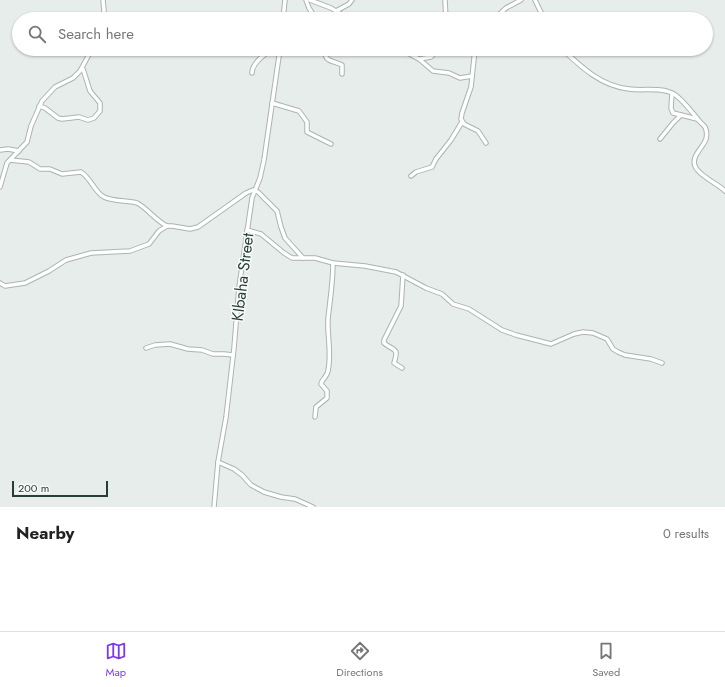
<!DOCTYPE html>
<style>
body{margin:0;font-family:Jost,sans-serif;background:#f6f6f6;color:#222}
.scale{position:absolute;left:12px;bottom:10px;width:96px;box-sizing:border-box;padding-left:4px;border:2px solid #273e36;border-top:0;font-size:11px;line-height:14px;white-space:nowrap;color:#273e36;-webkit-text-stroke:3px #f7faf8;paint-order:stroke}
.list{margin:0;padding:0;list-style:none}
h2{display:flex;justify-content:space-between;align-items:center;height:52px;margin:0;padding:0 16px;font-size:17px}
h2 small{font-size:13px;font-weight:400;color:#767676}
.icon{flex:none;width:22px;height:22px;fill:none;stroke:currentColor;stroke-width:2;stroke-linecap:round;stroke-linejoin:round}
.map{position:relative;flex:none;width:725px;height:507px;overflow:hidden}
.search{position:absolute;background:#fff;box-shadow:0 1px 3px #0004;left:12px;right:12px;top:12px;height:44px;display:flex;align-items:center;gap:10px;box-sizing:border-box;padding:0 14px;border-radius:22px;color:#767676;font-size:15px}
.sheet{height:124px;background:#fff}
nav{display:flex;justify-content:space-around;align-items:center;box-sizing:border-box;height:56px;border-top:1px solid #e0e0e0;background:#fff;font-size:11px;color:#767676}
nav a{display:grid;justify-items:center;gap:2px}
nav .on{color:#7c3aed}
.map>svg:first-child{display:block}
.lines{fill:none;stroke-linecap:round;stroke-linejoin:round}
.minor-casing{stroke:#aab5b0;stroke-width:5.5}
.minor{stroke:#fff;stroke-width:3.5}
.labels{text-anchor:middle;stroke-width:3;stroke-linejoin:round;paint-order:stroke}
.street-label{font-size:16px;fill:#273e36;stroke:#f7faf8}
</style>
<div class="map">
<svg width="725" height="507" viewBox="0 0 725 507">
<rect width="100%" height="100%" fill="#e7edea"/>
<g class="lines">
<defs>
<g id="minor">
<path d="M306,0L309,8L316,19"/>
<path d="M310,0L331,8L349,19"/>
<path d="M445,0L446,19"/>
<path d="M535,0L544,19"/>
<path d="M336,11L349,4L352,0"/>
<path d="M346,16L358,19"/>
<path d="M103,19L104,11L103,0"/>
<path d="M283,19L285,0"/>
<path d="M494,19L506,8L521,0"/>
<path d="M324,49C325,63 332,60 342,65V74"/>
<path d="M400,49L419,59L433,71L449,73L460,78L472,76"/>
<path d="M475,49L471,87L462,113L461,119L464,124L478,131L486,143"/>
<path d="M562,49C581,67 601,86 629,89C643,91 661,87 674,94C683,100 690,110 697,118C699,122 703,124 705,127C707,131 707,135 706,139C703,148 691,156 695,166C698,175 718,184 725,191"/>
<path d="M73,52L91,50"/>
<path d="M419,59L431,57L438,49"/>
<path d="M252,73C252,63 264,55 272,49"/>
<path d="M672,94L671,108L673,113L697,119"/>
<path d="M272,103L299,111L307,122V132L331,144"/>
<path d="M39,106L45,108L58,118L62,119L79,117L88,120L94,118L100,111V103L90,91L83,69"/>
<path d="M660,139L673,123L681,115"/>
<path d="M0,150L8,149L19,151"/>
<path d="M10,160L29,162L40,169H50L62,174L81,172C91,178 95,193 104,197C114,202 129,200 137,203C146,207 156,221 167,226"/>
<path d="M411,176L416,172L432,167L436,159L451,140L462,122"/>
<path d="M0,187L7,163L27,142L31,126L42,101L55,87L73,78L80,71L92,49"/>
<path d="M247,230L261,234L284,253L292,258H315L333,263L365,266L396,272L426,288L442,294L453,304L469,309L502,330L516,335L551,344L574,334L583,332L593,333L607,339L613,349L618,352L625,355L651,359L662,363"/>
<path d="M0,283L5,286L25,283L49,271L66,260L91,253L130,251L149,244L159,231L167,226H172L190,229L198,227L246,193L253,190L258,192L277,211L281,227L285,238L303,258"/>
<path d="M146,348L155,345L170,344L188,349L202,350L213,354H224L233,355"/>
<path d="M402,368L394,363C399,347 395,352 384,343V340L401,306L403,275"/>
<path d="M315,417L316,407L327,398V391L321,384C322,379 327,377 328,371C332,353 327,336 328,319C330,300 333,282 333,263"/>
<path d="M218,462L234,469L242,475L251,485L264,492L281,497L295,499L313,507"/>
<path d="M214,507L218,462L226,417L234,348L239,287L252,198L260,178L264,160L280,49"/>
</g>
</defs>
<use href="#minor" class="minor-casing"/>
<use href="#minor" class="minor"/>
</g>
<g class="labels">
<g class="street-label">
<text transform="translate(242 277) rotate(-83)" y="6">KIbaha Street</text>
</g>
</g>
</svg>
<div class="scale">200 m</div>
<div class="search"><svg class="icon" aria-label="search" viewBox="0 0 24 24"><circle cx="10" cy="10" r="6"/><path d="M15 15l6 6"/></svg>Search here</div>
</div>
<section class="sheet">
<h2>Nearby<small>0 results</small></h2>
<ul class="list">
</ul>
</section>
<nav>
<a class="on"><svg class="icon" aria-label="map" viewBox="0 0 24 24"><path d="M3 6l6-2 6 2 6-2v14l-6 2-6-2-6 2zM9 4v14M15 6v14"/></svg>Map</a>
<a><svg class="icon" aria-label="directions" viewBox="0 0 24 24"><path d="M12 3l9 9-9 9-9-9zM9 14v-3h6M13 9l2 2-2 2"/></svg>Directions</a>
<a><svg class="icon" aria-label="saved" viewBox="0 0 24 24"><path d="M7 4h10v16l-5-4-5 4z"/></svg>Saved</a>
</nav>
